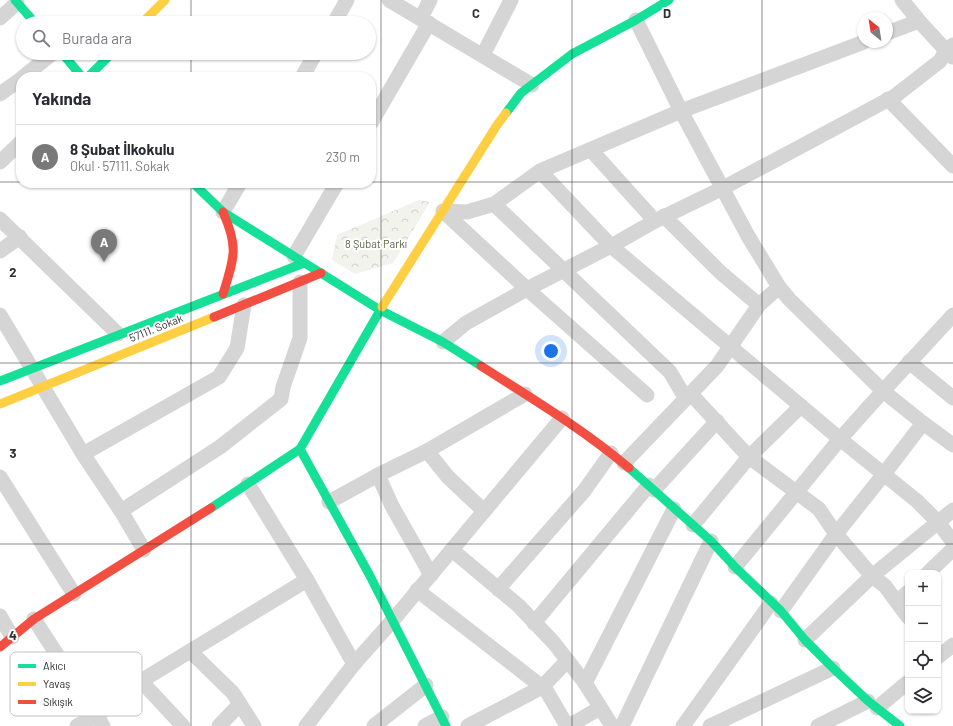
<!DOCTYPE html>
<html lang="tr">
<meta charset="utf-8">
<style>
body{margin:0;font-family:Barlow,sans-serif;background:#f2f2f3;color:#2b2b33}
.controls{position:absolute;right:12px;bottom:12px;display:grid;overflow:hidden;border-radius:8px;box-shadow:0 1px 3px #0004}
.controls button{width:36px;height:36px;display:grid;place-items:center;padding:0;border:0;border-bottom:1px solid #e1e1e2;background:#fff;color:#2b2b33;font:20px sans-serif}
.compass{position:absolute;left:857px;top:12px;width:36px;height:36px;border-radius:50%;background:#fff;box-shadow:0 1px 3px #0004;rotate:330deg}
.you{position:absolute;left:551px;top:351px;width:14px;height:14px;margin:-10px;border:3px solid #fff;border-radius:50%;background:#1a73e8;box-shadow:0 0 0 6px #1a73e833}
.badge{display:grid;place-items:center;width:26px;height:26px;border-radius:50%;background:#797979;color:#fff;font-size:13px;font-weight:700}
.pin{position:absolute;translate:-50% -33px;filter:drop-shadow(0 1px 2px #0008)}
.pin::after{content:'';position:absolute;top:21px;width:14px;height:12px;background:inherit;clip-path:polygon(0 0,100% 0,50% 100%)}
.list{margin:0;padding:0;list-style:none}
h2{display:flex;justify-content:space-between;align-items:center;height:52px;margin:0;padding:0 16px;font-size:17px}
h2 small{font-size:13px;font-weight:400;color:#7c7c81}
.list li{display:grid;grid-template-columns:26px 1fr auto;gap:12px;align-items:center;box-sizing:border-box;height:64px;padding:0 16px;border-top:1px solid #e1e1e2}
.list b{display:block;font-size:15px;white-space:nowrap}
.list p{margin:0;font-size:13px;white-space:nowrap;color:#7c7c81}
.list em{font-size:13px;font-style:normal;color:#7c7c81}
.icon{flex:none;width:22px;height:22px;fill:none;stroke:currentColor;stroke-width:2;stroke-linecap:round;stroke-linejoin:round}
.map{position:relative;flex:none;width:953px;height:726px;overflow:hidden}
.search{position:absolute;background:#fff;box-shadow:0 1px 3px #0004;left:16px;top:16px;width:360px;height:44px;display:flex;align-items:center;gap:10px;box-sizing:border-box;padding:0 14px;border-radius:22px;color:#7c7c81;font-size:15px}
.panel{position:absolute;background:#fff;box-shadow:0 1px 3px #0004;left:16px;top:72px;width:360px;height:116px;border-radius:16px}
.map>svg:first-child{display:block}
.park{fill:url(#park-crowns)}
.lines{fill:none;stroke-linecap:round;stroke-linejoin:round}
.street{stroke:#d5d5d5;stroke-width:15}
.fast{stroke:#16e098;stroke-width:9}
.slow{stroke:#ffcf43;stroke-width:9}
.jam{stroke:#f24e42;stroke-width:9}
.grid{fill:none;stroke:#313131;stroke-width:1;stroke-opacity:0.55}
.labels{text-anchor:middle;stroke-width:4;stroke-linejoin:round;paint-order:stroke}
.park-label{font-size:11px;fill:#596842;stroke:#fff}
.street-label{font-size:11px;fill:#313131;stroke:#fff}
.key{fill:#fff;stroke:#c1c1c1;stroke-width:1}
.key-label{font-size:11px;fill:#313131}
.grid-label{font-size:13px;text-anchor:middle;font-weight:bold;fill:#313131;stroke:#fff;stroke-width:4;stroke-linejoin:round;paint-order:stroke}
</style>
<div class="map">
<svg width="953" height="726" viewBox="0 0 953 726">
<defs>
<pattern id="park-crowns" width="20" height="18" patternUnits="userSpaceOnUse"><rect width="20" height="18" fill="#f1f3ec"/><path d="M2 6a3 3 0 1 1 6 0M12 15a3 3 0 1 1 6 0" fill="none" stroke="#cfd1cb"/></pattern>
</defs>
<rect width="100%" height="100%" fill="#fff"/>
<path class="park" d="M419,200L430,202L393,263L355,274L332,260L337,235Z"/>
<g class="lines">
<g class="street">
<path d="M389,0L532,85"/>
<path d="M902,0L919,21L952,57"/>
<path d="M0,18L17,3"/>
<path d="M421,18L430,0"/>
<path d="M636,20L681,111L748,236L779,287L790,300L883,391L923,423L953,445"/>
<path d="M334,23L347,0"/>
<path d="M887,33L919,21"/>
<path d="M483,55L511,0"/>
<path d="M23,77L53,53"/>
<path d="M302,77L316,53"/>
<path d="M0,94L21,79"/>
<path d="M888,99L953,166"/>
<path d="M371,123L429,23"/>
<path d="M591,150L655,221"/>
<path d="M0,162L21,142"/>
<path d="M540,171L611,246L840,439L917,501L938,522L953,542"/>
<path d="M494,204L670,372L686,399"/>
<path d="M443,211L467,212L494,204L540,171L681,111L864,42"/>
<path d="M443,211L527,289L647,395"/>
<path d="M223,212L240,183"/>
<path d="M664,216L720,272L759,305"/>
<path d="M0,219L118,334"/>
<path d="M0,251L20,237"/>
<path d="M294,256L337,183"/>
<path d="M0,315L83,454L121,511L144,550"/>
<path d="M443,342L466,323L527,289L611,246L655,221L723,188L895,96L940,61L946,50L953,45"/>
<path d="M909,362L953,398"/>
<path d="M691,394L749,457L819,509L836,534L872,576L885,586L908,617"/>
<path d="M427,451L448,477L484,511"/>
<path d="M83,454L219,377L237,348L244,305"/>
<path d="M624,463L717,366L759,305L779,287"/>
<path d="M378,475L392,506L431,575"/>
<path d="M0,477L74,594"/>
<path d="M248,484L307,580L354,664"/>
<path d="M654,490L717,421"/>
<path d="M329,502L378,475L427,451L525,394"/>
<path d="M121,511L220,447L281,399L283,387L300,338V282"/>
<path d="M693,525L749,457L801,406"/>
<path d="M452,550L519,606L554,643L585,683L612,726"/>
<path d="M735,567L840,439L883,391L953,315"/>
<path d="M928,573L953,549"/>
<path d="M498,589L584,491L611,453"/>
<path d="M417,590L546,690L567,726"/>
<path d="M897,602L908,592"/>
<path d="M781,611L836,534L884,474L923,423"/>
<path d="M0,616L12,637"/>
<path d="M34,619L103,726"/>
<path d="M534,623L649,485"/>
<path d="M805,640L872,576L953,510"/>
<path d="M190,651L233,693L254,726"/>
<path d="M938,657L953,645"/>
<path d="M141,681L183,726"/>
<path d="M585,683L674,509"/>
<path d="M877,708L908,682"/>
<path d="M77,726L96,716L141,681L307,580"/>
<path d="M219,726L240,704"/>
<path d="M306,726L354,664L393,620L562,418"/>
<path d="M374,726L426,685"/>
<path d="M425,726L442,717"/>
<path d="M468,726L542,687L567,661"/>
<path d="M569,726L600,708"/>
<path d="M622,726L711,541"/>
<path d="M683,726L771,603"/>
<path d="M710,726L833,668"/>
<path d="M818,726L868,701"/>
</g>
<g class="fast">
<path d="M15,0L35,23"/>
<path d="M62,53L82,77"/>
<path d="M88,77L112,53"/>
<path d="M506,113L521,93L572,54L636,20L669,0"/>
<path d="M193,183L223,212L380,310L443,342L481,366"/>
<path d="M0,381L304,263"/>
<path d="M300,449L369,574L446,726"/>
<path d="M629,468L711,541L735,567L781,611L805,640L833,668L868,701L900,726"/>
<path d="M211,508L300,449L382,307"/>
</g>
<g class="slow">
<path d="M142,23L165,0"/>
<path d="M382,307L497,125L506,113"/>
<path d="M0,404L214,317"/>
</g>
<g class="jam">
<path d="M223,212C239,248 234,258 223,294"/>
<path d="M214,317L321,273"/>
<path d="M481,366C531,398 583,429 629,468"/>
<path d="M0,647L34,619L211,508"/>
</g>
</g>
<path class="grid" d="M191,0V23M381,0V726M572,0V726M762,0V726M191,53V77M0,182H21M371,182H953M191,183V726M0,363H953M0,544H953"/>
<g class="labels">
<g class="park-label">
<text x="376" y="248">8 Şubat Parkı</text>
</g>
<g class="street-label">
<text transform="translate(156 328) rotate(-22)" y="4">57111. Sokak</text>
</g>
</g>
<rect x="10" y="652" width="132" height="64" rx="6" class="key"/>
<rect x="18" y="664" width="18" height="4" fill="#16e098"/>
<rect x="18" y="682" width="18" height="4" fill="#ffcf43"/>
<rect x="18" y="700" width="18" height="4" fill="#f24e42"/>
<g class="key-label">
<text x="43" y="670">Akıcı</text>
<text x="43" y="688">Yavaş</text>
<text x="43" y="706">Sıkışık</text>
</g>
<g class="grid-label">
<text x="476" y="18">C</text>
<text x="667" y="18">D</text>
<text x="13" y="277">2</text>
<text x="13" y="458">3</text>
<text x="13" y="640">4</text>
</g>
</svg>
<div class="controls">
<button>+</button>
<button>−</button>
<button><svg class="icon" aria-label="locate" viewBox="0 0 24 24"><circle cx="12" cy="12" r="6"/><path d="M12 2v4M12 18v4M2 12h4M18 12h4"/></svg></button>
<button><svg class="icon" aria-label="layers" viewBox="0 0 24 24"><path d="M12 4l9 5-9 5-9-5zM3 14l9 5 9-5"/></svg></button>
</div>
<svg class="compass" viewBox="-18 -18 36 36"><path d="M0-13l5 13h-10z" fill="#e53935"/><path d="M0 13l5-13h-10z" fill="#7c7c81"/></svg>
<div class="you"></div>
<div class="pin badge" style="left:104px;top:262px">A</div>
<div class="search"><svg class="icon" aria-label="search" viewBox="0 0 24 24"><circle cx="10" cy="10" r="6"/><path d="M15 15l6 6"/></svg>Burada ara</div>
<section class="panel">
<h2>Yakında<small></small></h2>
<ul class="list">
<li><span class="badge">A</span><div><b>8 Şubat İlkokulu</b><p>Okul · 57111. Sokak</p></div><em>230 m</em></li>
</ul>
</section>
</div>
